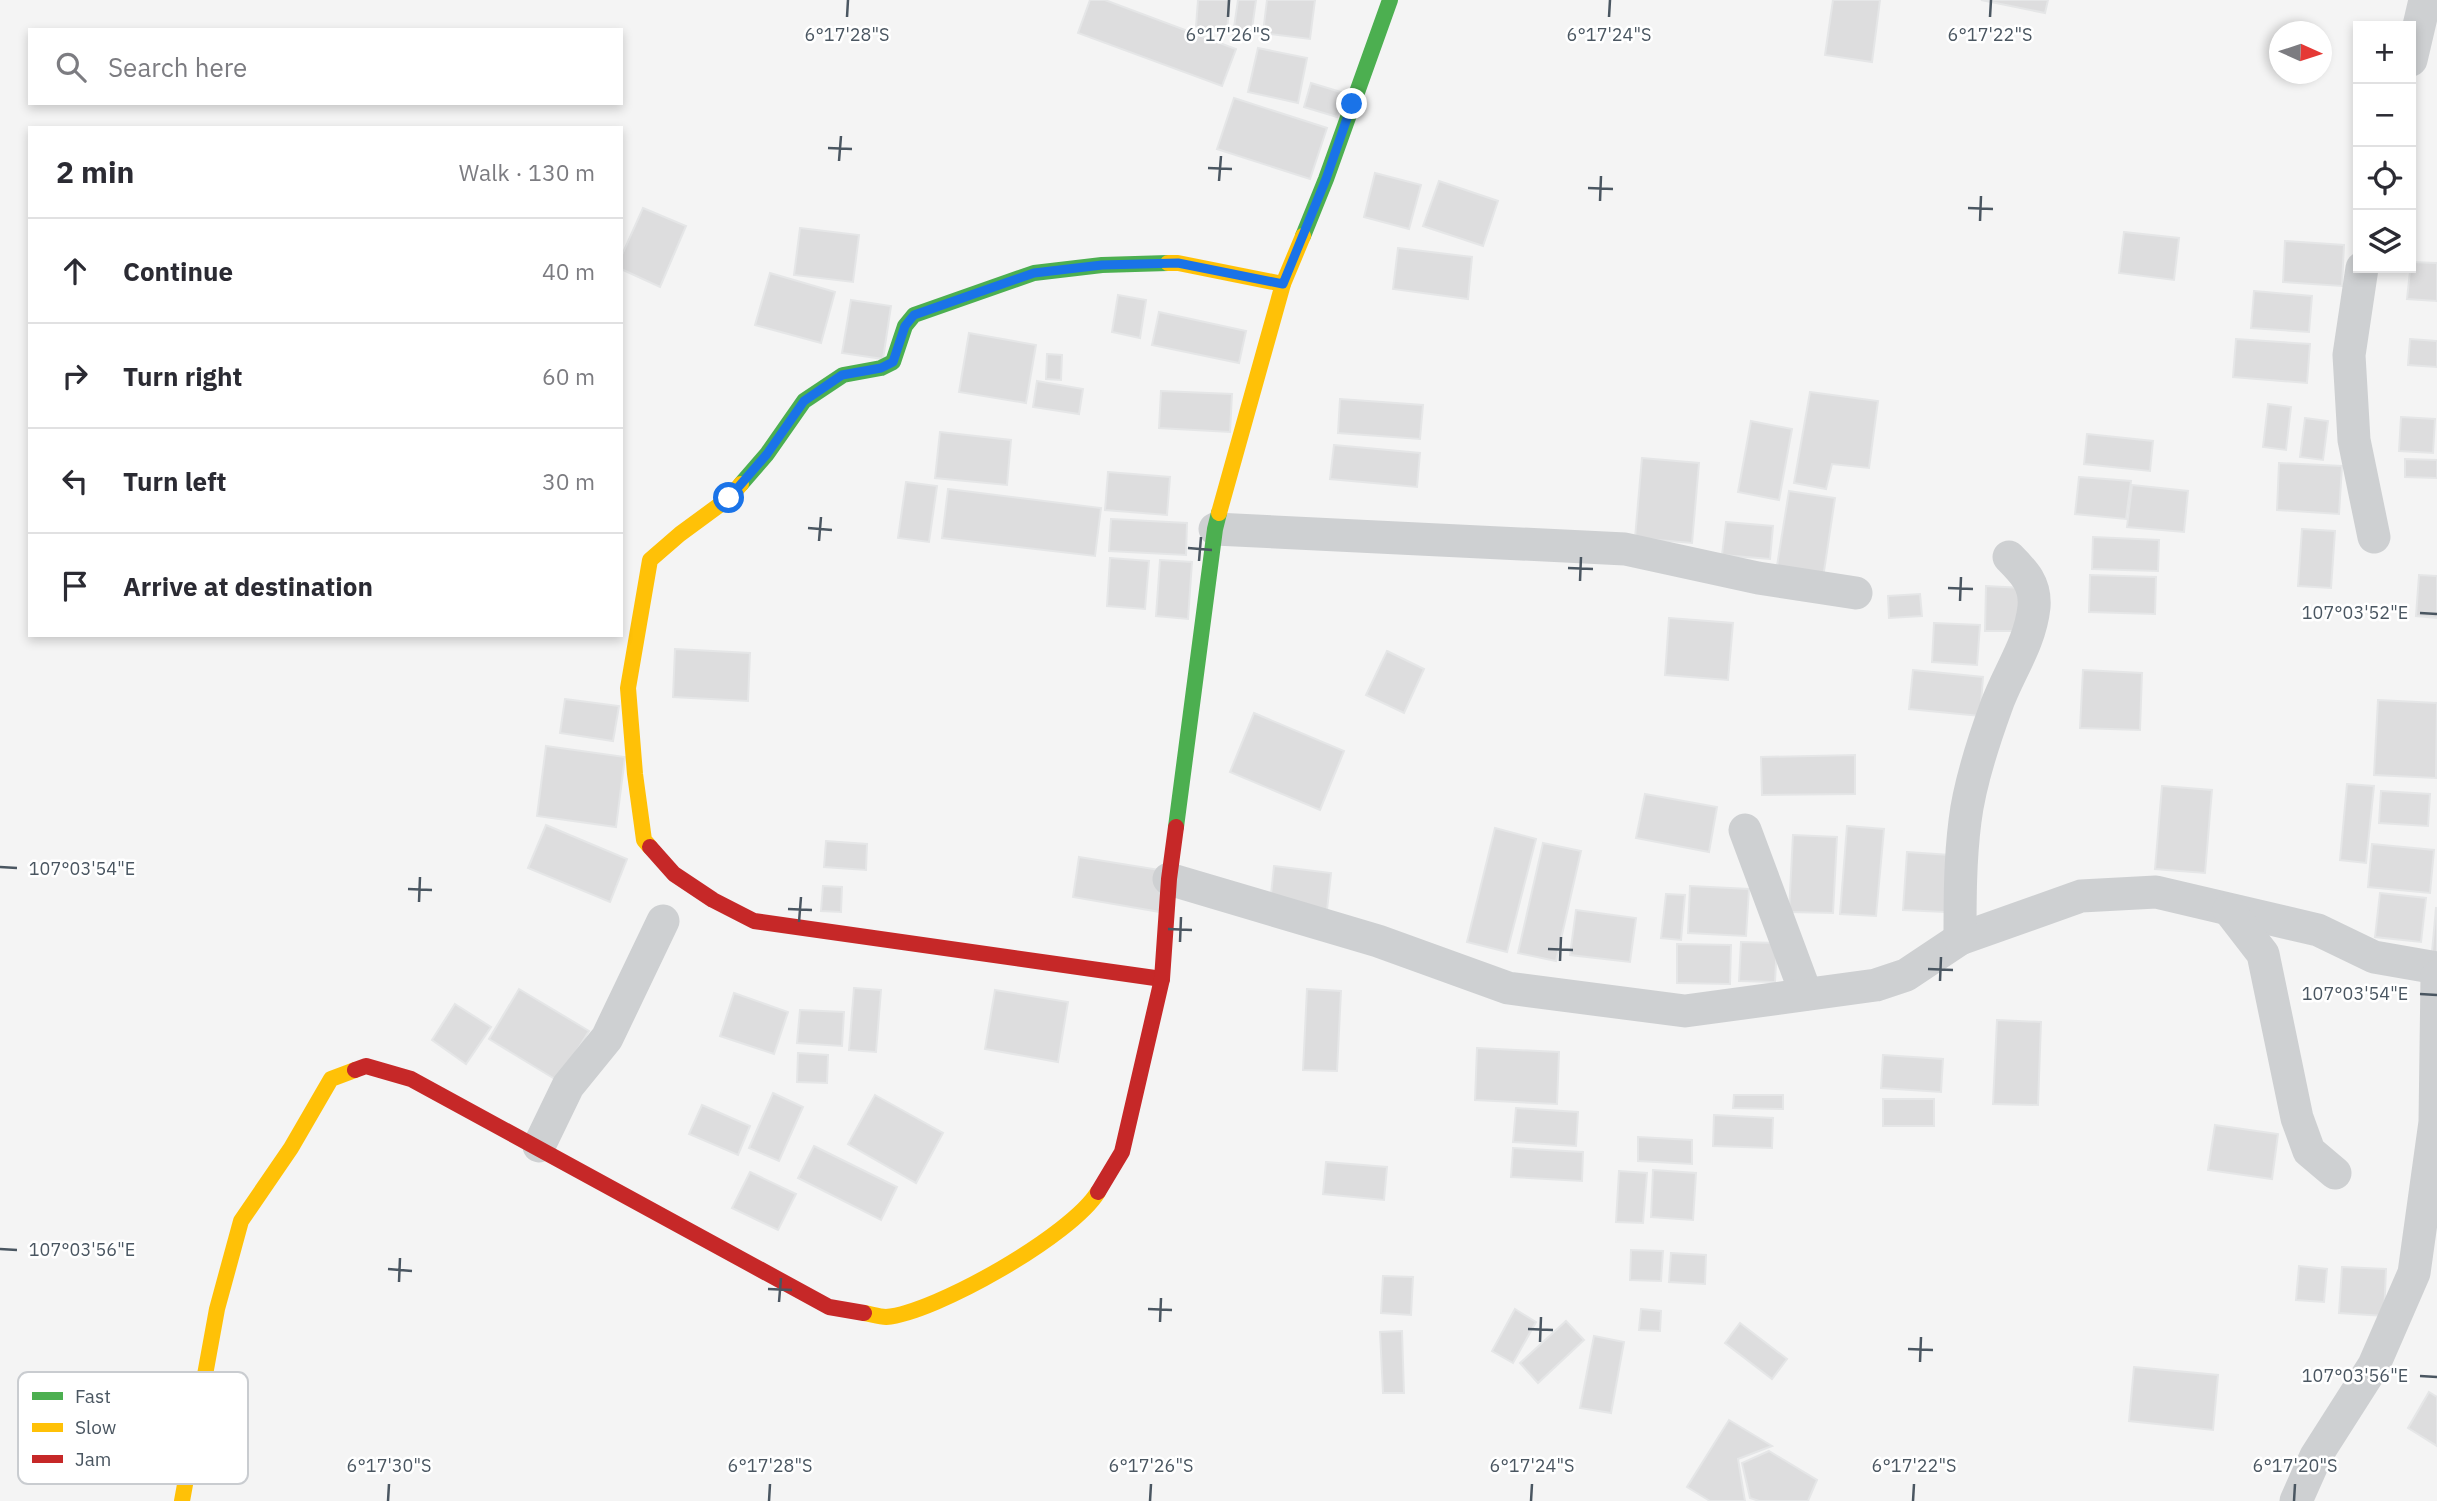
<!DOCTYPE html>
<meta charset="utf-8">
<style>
body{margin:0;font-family:"IBM Plex Sans",sans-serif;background:#f2f2f3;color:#2b2b33}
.controls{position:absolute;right:21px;top:21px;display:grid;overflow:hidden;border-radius:0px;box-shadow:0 4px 10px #0003}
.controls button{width:63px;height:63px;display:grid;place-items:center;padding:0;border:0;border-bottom:2px solid #e1e1e2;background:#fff;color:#2b2b33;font:35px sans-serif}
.compass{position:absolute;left:2269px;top:21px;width:63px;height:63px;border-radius:50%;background:#fff;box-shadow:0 4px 10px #0003;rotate:93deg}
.stop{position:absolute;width:21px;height:21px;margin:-16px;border:5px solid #1a73e8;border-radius:50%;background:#fff}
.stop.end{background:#1a73e8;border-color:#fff;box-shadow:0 2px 7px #0008}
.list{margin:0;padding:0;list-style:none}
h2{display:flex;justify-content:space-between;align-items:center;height:91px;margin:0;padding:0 28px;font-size:30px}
h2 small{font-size:23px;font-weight:400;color:#7c7c81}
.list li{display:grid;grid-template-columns:46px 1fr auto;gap:21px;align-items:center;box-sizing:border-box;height:105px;padding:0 28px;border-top:2px solid #e1e1e2}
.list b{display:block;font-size:26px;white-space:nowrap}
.list em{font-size:23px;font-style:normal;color:#7c7c81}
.icon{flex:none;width:38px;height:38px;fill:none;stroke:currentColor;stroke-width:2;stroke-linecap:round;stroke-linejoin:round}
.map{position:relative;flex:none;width:2437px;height:1501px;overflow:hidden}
.search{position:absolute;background:#fff;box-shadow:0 4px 10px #0003;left:28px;top:28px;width:595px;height:77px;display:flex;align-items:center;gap:18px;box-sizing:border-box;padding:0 24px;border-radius:0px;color:#7c7c81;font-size:26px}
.panel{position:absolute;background:#fff;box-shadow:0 4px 10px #0003;left:28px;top:126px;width:595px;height:511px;border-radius:0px}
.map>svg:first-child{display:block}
.building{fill:#ddddde;stroke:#e5e6e7;stroke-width:2}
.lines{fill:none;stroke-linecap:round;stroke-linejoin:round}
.street{stroke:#ced0d2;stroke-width:33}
.fast{stroke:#4caf50;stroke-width:16}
.slow{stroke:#ffc107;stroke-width:16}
.jam{stroke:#c62828;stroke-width:16}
.route{stroke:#1a73e8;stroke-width:9}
.ticks{fill:none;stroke:#4a5661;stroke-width:2.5}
.key{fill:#fff;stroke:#c9ccd0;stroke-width:2}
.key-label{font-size:19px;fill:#4a5661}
.ticks-label{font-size:18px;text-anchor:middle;fill:#4a5661;stroke:#fff;stroke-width:5;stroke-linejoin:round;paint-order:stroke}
</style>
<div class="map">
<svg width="2437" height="1501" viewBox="0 0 2437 1501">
<rect width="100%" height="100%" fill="#f4f4f4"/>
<g class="building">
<path d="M1090,0H1105L1236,49L1222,86L1078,33Z"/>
<path d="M1198,0H1230L1227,30L1196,27Z"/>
<path d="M1238,0H1256L1251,36L1233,34Z"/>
<path d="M1267,0H1315L1310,39L1263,33Z"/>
<path d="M1833,0H1880L1872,62L1825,55Z"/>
<path d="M1981,0H2048L2045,13Z"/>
<path d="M1258,48L1307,58L1298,103L1248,92Z"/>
<path d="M1311,83L1344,93L1337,117L1304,107Z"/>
<path d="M1234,98L1327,128L1310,179L1217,149Z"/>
<path d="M1375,173L1421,185L1409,229L1364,217Z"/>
<path d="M1439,181L1498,201L1483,246L1423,226Z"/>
<path d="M643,208L686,226L660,287L621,269V257Z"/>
<path d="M800,228L859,235L853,282L794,275Z"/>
<path d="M2124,232L2179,238L2174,280L2119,273Z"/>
<path d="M2285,241L2344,245L2342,286L2283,282Z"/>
<path d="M1398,248L1472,257L1468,299L1393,289Z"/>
<path d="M2411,262L2437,263V301L2407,299Z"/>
<path d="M770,273L835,292L821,343L755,325Z"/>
<path d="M2254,291L2312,296L2309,332L2251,328Z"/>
<path d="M1118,295L1146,300L1140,338L1112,332Z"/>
<path d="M851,300L891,306L883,359L842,353Z"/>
<path d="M1159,312L1246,331L1239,363L1152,345Z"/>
<path d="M969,333L1036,345L1026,403L959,392Z"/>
<path d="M2236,339L2310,344L2307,383L2233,377Z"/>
<path d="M2410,339L2437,341V367L2408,365Z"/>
<path d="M1047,354L1062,355L1061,380L1046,379Z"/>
<path d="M1037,381L1083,389L1079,414L1033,407Z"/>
<path d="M1161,391L1232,394L1230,432L1159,428Z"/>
<path d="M1810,392L1878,401L1869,468L1832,464L1826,489L1794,483Z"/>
<path d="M1340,399L1423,405L1420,439L1338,433Z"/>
<path d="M2268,404L2291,407L2286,450L2263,447Z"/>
<path d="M2401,417L2435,419L2433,453L2399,451Z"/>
<path d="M2305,418L2328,421L2323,460L2300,457Z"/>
<path d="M1751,421L1792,429L1779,500L1738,492Z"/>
<path d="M940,432L1011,440L1007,485L935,478Z"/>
<path d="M2087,434L2153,441L2150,471L2084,464Z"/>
<path d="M1334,445L1420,453L1417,487L1330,479Z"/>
<path d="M1642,458L1699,463L1692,543L1635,538Z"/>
<path d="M2405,459L2437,460V478L2405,477Z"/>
<path d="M2279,463L2342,466L2339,514L2277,510Z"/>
<path d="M1108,472L1170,477L1167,515L1105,510Z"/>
<path d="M2079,477L2131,481L2126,519L2075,514Z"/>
<path d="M906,482L937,486L929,542L898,538Z"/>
<path d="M2132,485L2188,491L2184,532L2127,527Z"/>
<path d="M948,489L1101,508L1095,556L942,538Z"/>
<path d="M1789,491L1835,498L1823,578L1776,572Z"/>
<path d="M1111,519L1187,523L1186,555L1109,551Z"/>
<path d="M1726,522L1773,526L1770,559L1722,555Z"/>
<path d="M2302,529L2335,531L2331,588L2298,586Z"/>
<path d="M2093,537L2159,540L2158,571L2092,569Z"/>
<path d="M1110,558L1149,561L1145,609L1107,606Z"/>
<path d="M1160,560L1192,562L1188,619L1156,616Z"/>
<path d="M2090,575L2156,577L2155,614L2089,612Z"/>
<path d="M2419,575L2437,576V618L2416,616Z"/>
<path d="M1986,586L2023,588L2022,631H1985Z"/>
<path d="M1920,594L1922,616L1889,618L1888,596Z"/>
<path d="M1669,618L1733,623L1728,680L1665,675Z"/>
<path d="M1934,623L1980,625L1977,665L1932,662Z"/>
<path d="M675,649L750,653L748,701L673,697Z"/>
<path d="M1387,651L1424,669L1404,713L1366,695Z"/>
<path d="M1913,670L1983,677L1980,716L1909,709Z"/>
<path d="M2083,670L2142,673L2140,730L2080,728Z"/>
<path d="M565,699L619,706L613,741L560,733Z"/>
<path d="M2378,700L2437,703L2436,778L2374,775Z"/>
<path d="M1254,713L1344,751L1320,810L1230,772Z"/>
<path d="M546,746L625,757L616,827L537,816Z"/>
<path d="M1855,755V794L1762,795L1761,757Z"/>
<path d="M2347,784L2374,786L2366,863L2340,860Z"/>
<path d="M2162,786L2212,790L2205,873L2155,869Z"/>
<path d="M2381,791L2430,794L2428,826L2379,823Z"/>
<path d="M1645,794L1717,807L1709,852L1636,838Z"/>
<path d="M546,825L627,859L610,902L528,868Z"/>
<path d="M1847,826L1884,829L1876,916L1840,914Z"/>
<path d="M1495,828L1536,839L1507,952L1467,942Z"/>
<path d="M1793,835L1837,837L1833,913L1789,912Z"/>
<path d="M826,841L867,844L866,870L824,867Z"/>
<path d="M1543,843L1581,851L1556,961L1518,953Z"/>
<path d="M2372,844L2434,850L2430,893L2368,887Z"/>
<path d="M1907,852L1950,855L1945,912L1903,910Z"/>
<path d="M1079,857L1166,871L1160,912L1073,897Z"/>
<path d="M1274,866L1331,873L1327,910L1270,904Z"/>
<path d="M823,886L842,887L841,912L821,911Z"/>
<path d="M1690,886L1749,889L1746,936L1688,933Z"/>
<path d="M2380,893L2426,898L2421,942L2375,937Z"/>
<path d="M1666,894L1685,895L1681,940L1661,938Z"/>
<path d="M2436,908H2437V953L2432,952Z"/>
<path d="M1576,910L1636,918L1630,962L1570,955Z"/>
<path d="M1741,942L1777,943L1775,982L1739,981Z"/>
<path d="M1677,944L1731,945L1730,984L1677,983Z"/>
<path d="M854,988L881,990L876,1052L849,1050Z"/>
<path d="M519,989L589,1031L558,1081L489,1039Z"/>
<path d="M1307,989L1341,991L1337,1071L1303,1070Z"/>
<path d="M995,990L1068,1002L1058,1062L985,1049Z"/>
<path d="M734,993L788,1012L774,1054L720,1036Z"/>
<path d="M455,1004L491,1027L466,1064L432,1040Z"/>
<path d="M800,1010L844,1012L842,1046L797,1043Z"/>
<path d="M1997,1020L2041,1022L2038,1105L1993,1104Z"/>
<path d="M1477,1048L1559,1052L1557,1104L1475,1100Z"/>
<path d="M798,1053L828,1055L827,1083L797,1082Z"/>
<path d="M1883,1055L1943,1059L1941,1092L1881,1088Z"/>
<path d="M773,1093L803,1107L779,1161L749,1148Z"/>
<path d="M875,1095L943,1133L916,1183L848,1144Z"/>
<path d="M1734,1095H1783V1109L1733,1108Z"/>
<rect x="1883" y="1099" width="51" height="27"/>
<path d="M702,1105L750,1126L738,1155L689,1134Z"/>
<path d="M1516,1108L1578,1112L1576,1146L1513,1142Z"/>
<path d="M1714,1115L1773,1118L1772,1148L1713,1146Z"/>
<path d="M2215,1125L2278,1134L2272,1179L2208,1170Z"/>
<path d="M1638,1137L1692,1140V1164L1638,1161Z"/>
<path d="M814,1146L897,1187L881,1220L798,1178Z"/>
<path d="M1513,1148L1583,1152L1582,1181L1511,1177Z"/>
<path d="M1326,1162L1387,1167L1384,1200L1323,1194Z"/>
<path d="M1653,1170L1696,1173L1693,1220L1651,1217Z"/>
<path d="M1619,1171L1647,1173L1643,1223L1616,1222Z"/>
<path d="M750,1172L796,1194L778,1230L732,1208Z"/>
<path d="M1631,1250L1663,1251L1661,1281L1630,1280Z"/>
<path d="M1671,1253L1706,1255L1705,1284L1669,1282Z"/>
<path d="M2299,1266L2327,1269L2324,1302L2296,1300Z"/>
<path d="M2342,1267L2386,1269L2384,1316L2339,1313Z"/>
<path d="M1383,1276L1413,1277L1411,1315L1381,1313Z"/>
<path d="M1515,1309L1536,1322L1513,1363L1492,1351Z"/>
<path d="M1641,1309L1661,1311L1660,1331L1639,1330Z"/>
<path d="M1566,1321L1584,1340L1538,1383L1520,1363Z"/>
<path d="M1740,1323L1787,1359L1772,1379L1725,1343Z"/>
<path d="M1402,1331L1404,1393H1383L1380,1332Z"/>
<path d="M1594,1336L1624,1342L1611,1413L1580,1408Z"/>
<path d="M2134,1367L2218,1375L2213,1430L2129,1421Z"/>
<path d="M2429,1392L2437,1397V1446L2408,1428Z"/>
<path d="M1729,1420L1772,1446L1738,1459L1745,1501H1710L1687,1487Z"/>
<path d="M1769,1451L1817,1480L1808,1501H1759L1750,1498L1742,1463Z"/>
</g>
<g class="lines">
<g class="street">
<path d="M2411,60L2425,0"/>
<path d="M2362,268L2349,355L2354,440L2374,537"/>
<path d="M1215,529L1625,549L1758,578L1856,593"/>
<path d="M1745,830L1806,994"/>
<path d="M1169,879L1378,941L1508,988L1685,1011L1876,985L1906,975L1960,939L2081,896L2156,892L2318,930L2374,957L2437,968"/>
<path d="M2229,910L2263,954L2297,1118L2309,1151L2335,1173"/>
<path d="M1960,939C1960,900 1960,860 1965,821C1969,787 1984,740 1996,707C2008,673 2030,644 2034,607C2036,584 2024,572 2009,557"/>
<path d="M539,1146L568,1086L607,1038L663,921"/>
<path d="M2296,1501L2316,1456L2374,1365L2414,1273L2435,1122L2437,976"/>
</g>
<g class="fast">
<path d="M1303,236L1326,179L1390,0"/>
<path d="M741,484L767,454L804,401L843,375L881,368L893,362L905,326L914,315L1034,273L1102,265L1168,263"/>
<path d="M1176,827L1215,529L1219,513"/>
</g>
<g class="slow">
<path d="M1168,263H1178L1283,284"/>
<path d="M1219,513L1283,284L1303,236"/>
<path d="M650,847L644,840L635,774L628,688L650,560L680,534L729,498L741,484"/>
<path d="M864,1313C871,1314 879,1317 886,1317C935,1313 1072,1235 1098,1192"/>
<path d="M182,1501L217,1309L241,1221L291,1148L331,1079L355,1070"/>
</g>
<g class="jam">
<path d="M650,847L674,874L713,900L754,921L1162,979"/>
<path d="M355,1070L366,1066L411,1079L829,1307L864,1313"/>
<path d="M1098,1192L1122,1152L1162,979L1169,879L1176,827"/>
</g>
</g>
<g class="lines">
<path class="route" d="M729,498L767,454L804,401L842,375L881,368L893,362L905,326L914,315L1034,273L1102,265L1178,263L1283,284L1326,179L1352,104"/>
</g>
<path class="ticks" d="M847,17L848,0M1228,17L1229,0M1609,17L1610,0M1990,17L1991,0M828,148L852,149M839,161L841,136M1208,168L1232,169M1219,181L1221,156M1588,188L1613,189M1600,201L1601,176M1968,208L1993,209M1980,221L1981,196M808,528L832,530M819,541L821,517M1188,548L1212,550M1199,561L1201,537M1568,568L1593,569M1580,581L1581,557M1948,588L1973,589M1960,601L1961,577M2420,613L2437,614M0,867L17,868M408,889L432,890M419,902L420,877M788,909L812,910M799,922L801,897M1168,929L1192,930M1180,942L1181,917M1548,949L1573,950M1560,961L1561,937M1928,969L1953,970M1940,981L1941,957M2420,994L2437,995M0,1249L17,1250M388,1269L412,1271M399,1282L400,1258M768,1289L792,1290M779,1302L781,1278M1148,1309L1172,1310M1160,1322L1161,1298M1528,1329L1553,1330M1540,1342L1541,1317M1908,1349L1933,1350M1920,1362L1921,1337M2420,1376L2437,1377M388,1501L389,1484M769,1501L770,1484M1150,1501L1151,1484M1531,1501L1532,1484M1913,1501L1914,1484M2294,1501L2295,1484"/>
<rect x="18" y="1372" width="230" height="112" rx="10" class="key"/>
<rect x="32" y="1392" width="31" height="8" fill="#4caf50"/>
<rect x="32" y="1423" width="31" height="9" fill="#ffc107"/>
<rect x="32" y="1455" width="31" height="8" fill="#c62828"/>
<g class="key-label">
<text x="75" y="1403">Fast</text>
<text x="75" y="1434">Slow</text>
<text x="75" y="1466">Jam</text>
</g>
<g class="ticks-label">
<text x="847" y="41">6°17'28"S</text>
<text x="1228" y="41">6°17'26"S</text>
<text x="1609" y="41">6°17'24"S</text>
<text x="1990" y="41">6°17'22"S</text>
<text x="2355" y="619">107°03'52"E</text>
<text x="82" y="875">107°03'54"E</text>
<text x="2355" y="1000">107°03'54"E</text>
<text x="82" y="1256">107°03'56"E</text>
<text x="2355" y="1382">107°03'56"E</text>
<text x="389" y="1472">6°17'30"S</text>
<text x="770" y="1472">6°17'28"S</text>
<text x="1151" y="1472">6°17'26"S</text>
<text x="1532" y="1472">6°17'24"S</text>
<text x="1914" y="1472">6°17'22"S</text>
<text x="2295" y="1472">6°17'20"S</text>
</g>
</svg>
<div class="controls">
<button>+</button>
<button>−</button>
<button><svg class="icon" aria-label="locate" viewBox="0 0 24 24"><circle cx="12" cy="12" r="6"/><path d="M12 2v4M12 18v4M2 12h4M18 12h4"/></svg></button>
<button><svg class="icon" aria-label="layers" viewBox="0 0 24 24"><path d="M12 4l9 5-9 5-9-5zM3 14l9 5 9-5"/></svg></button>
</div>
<svg class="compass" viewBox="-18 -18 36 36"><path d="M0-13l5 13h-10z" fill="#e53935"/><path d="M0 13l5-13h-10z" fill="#7c7c81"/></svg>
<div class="stop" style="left:729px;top:498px"></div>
<div class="stop end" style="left:1352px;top:104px"></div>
<div class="search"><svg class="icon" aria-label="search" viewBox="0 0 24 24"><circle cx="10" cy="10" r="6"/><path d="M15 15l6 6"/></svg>Search here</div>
<section class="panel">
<h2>2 min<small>Walk · 130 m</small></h2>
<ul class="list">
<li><svg class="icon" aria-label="ahead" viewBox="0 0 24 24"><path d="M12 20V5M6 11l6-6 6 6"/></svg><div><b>Continue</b></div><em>40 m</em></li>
<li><svg class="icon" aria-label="right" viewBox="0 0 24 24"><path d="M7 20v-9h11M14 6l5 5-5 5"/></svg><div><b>Turn right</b></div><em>60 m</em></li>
<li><svg class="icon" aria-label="left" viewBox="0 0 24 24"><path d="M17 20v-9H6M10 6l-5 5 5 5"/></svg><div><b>Turn left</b></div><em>30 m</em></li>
<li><svg class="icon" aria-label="arrive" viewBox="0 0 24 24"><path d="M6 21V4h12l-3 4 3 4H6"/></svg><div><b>Arrive at destination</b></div></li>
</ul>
</section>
</div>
